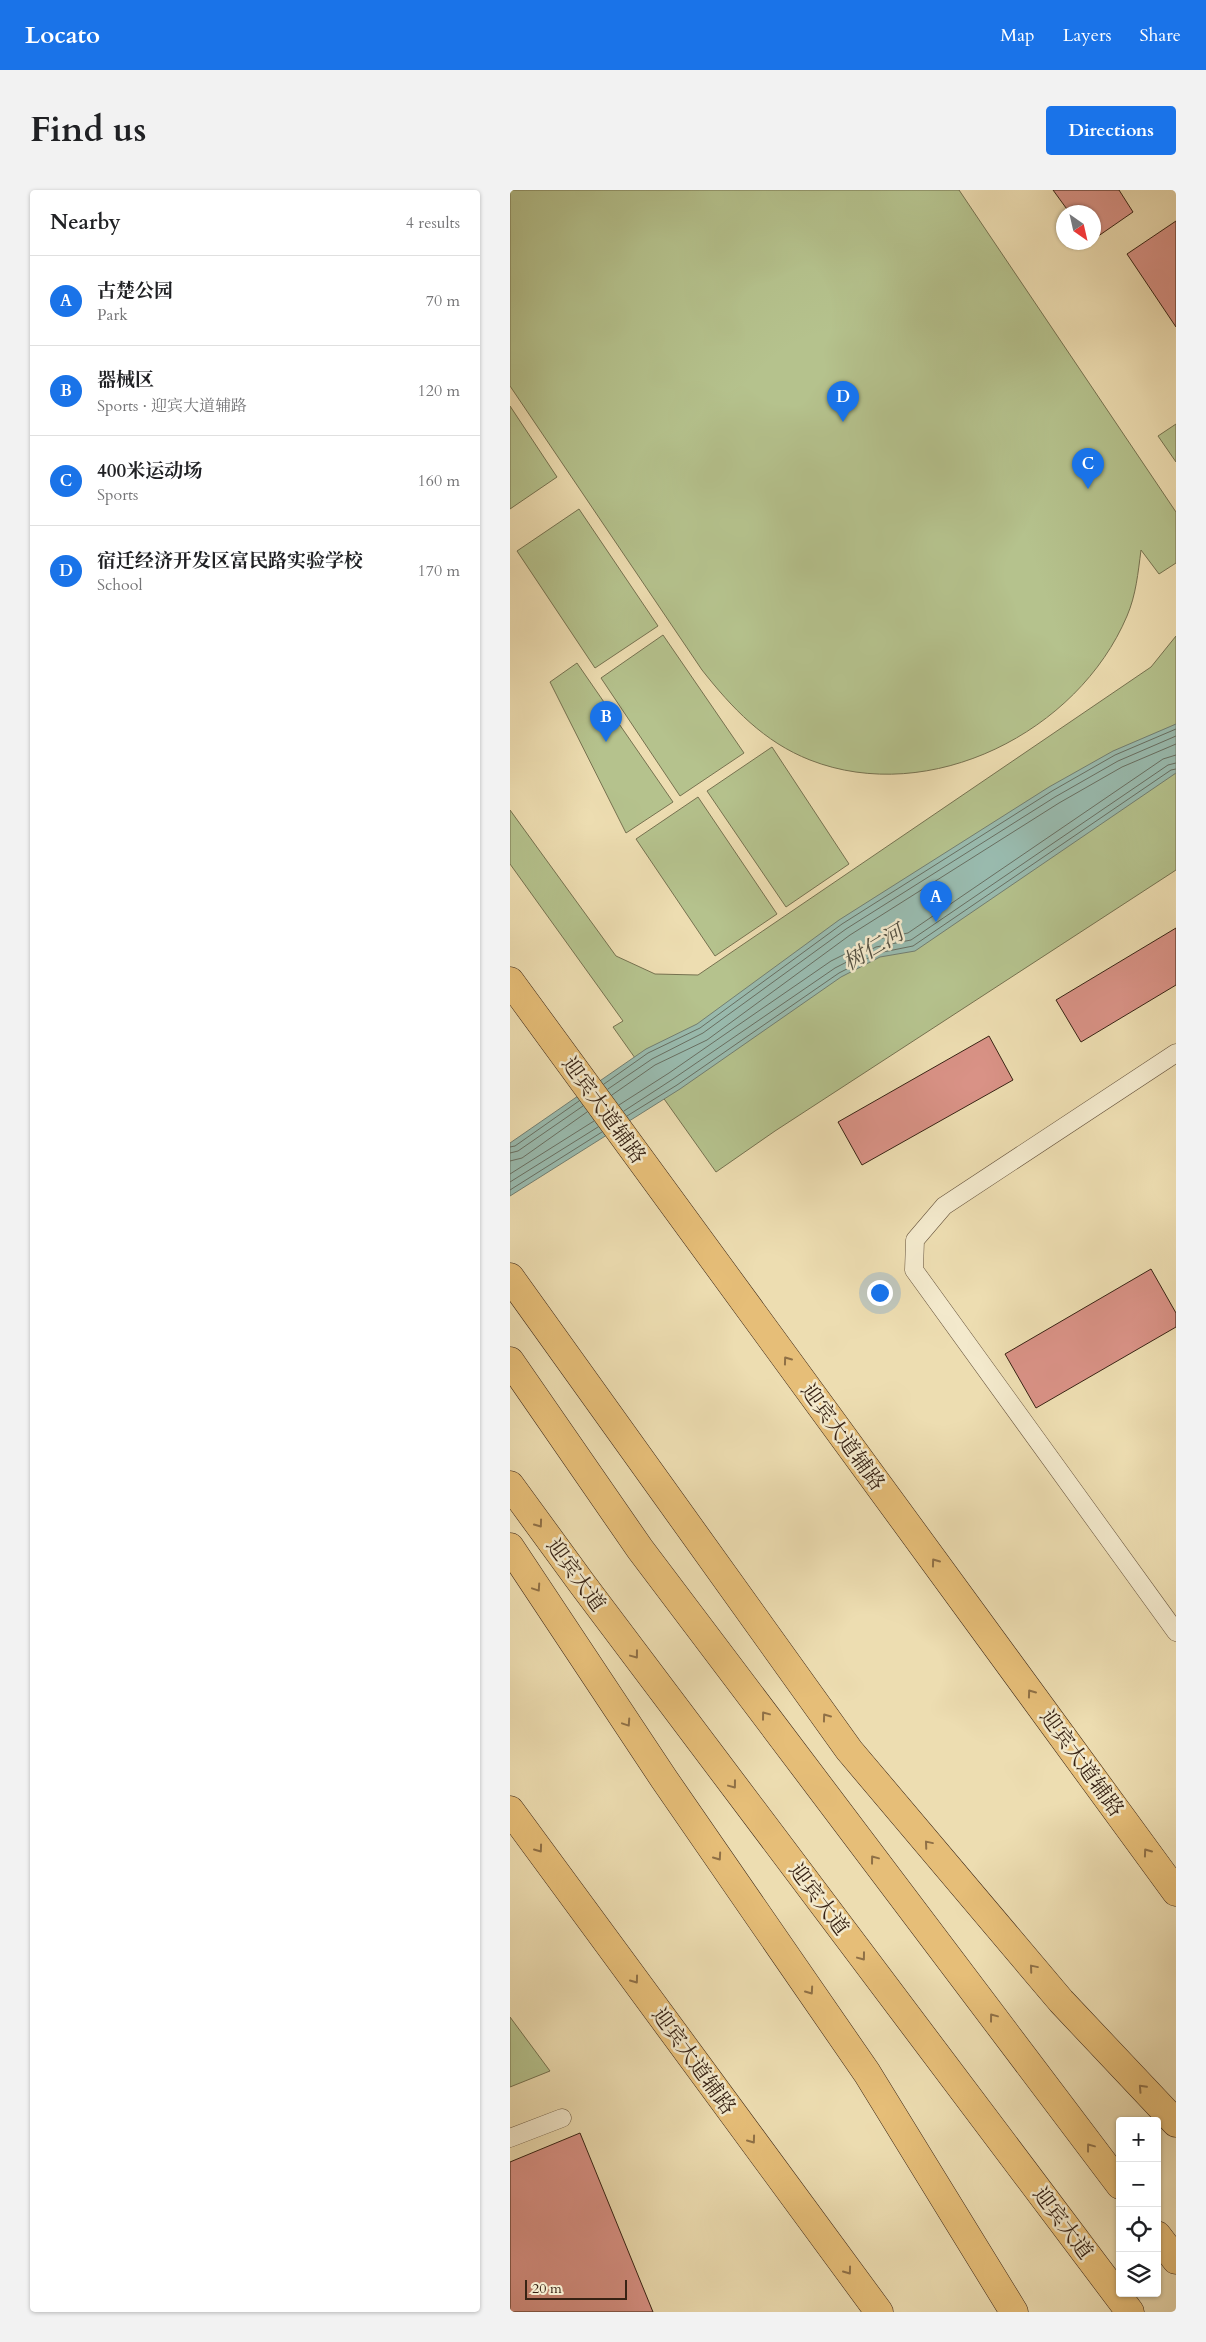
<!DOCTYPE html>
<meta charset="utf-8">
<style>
body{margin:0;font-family:Cardo,"Noto Serif SC",serif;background:#f2f2f2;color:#202124}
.controls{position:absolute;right:15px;bottom:15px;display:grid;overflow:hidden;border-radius:5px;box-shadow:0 1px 4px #0004}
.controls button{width:45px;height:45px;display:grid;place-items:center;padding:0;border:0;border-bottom:1px solid #e0e0e0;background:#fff;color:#202124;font:25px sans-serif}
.compass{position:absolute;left:546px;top:15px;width:45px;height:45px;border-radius:50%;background:#fff;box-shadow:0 1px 4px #0004;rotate:146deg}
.scale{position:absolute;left:15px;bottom:12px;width:102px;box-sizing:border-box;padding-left:5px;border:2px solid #382314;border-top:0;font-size:14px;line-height:18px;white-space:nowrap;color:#382314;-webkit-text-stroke:4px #f3e9cc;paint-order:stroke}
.you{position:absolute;left:369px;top:1102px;width:18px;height:18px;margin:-12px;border:4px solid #fff;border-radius:50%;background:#1a73e8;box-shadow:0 0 0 8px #1a73e833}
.badge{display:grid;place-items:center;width:32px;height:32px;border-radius:50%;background:#1a73e8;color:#fff;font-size:16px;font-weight:700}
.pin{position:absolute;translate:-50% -41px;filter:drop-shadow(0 1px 2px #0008)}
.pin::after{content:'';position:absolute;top:26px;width:18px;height:15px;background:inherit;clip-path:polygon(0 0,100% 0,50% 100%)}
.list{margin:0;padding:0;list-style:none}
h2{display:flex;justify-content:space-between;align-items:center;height:65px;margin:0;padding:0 20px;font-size:21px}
h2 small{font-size:16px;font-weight:400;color:#757577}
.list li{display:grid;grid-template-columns:32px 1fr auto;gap:15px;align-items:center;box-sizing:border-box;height:90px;padding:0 20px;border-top:1px solid #e0e0e0}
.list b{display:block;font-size:19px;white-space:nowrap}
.list p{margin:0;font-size:16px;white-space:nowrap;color:#757577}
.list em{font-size:16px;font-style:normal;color:#757577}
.icon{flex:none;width:28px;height:28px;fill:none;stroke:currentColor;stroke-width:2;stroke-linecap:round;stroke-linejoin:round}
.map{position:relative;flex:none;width:666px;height:2122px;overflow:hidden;border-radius:5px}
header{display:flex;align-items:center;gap:30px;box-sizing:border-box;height:70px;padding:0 25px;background:#1a73e8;color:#fff}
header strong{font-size:24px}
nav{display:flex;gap:28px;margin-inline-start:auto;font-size:18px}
.intro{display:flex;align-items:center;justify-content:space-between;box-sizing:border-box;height:120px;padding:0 30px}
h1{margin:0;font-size:35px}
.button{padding:12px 22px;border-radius:5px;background:#1a73e8;color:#fff;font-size:18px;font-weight:700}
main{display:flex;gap:30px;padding:0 30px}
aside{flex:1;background:#fff;border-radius:5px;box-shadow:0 1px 4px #0004}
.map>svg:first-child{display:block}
.green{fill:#b5c28d;stroke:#767250}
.water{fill:#99bbaf;stroke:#727e71}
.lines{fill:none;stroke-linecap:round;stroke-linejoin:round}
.shore{stroke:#686f62;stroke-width:1}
.building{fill:#d99286;stroke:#382314}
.lane-casing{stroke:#65523b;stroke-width:19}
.primary-casing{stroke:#382314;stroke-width:29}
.highway-casing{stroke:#382314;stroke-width:29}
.lane{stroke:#f3e9cc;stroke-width:18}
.primary{stroke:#e6be78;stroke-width:28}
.highway{stroke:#e6be78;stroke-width:28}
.oneway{stroke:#8f7046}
.labels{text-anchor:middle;stroke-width:5;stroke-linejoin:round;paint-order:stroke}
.street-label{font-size:21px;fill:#382314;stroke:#f3e9cc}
.water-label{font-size:22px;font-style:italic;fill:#555142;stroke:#f3e9cc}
</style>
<header>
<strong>Locato</strong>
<nav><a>Map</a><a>Layers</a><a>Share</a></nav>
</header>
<div class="intro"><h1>Find us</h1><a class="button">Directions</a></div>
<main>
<aside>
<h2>Nearby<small>4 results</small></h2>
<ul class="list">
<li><span class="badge">A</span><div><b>古楚公园</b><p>Park</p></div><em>70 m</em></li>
<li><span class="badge">B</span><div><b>器械区</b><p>Sports · 迎宾大道辅路</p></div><em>120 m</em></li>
<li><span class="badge">C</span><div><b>400米运动场</b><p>Sports</p></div><em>160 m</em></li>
<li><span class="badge">D</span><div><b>宿迁经济开发区富民路实验学校</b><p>School</p></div><em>170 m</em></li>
</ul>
</aside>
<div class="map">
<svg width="666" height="2122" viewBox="0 0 666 2122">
<rect width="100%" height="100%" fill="#edddb1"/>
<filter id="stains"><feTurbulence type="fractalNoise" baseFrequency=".004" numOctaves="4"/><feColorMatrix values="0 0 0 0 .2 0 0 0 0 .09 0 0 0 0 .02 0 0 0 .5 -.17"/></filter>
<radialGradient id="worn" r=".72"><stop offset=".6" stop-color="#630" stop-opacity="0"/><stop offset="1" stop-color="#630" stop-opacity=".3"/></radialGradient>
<g class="green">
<path d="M0,0H449L666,322V373L649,384L631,360C628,383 626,405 617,426C568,542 420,617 300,570C254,552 222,518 192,480L0,196Z"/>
<path d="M0,216L47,287L0,319Z"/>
<path d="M666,234V272L648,246Z"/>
<path d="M69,319L148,436L85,478L7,361Z"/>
<path d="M153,445L234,563L170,606L91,488Z"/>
<path d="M666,446V680L265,941L206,982L103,837L113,831L0,674V620L106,766L145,784L188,785L641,477Z"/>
<path d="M67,473L163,612L116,643L40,492Z"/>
<path d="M262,557L339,674L276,717L197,601Z"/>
<path d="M188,607L267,724L205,766L126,649Z"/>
<path d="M0,1827L40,1881L0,1897Z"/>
</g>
<path class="water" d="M666,534V583L405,761L370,767L331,787L170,899L0,1006V953L136,859L187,834L329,730L539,597L603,561Z"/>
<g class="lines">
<g class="shore">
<path d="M94,894L138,863L190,838L332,734L542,601L605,565L666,539"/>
<path d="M98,899L142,869L193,843L336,739L545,607L608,571L666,546"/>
<path d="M102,905L145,875L197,850L340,745L549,613L612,577L666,554"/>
<path d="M109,915L159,883L321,771L363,750L398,743L653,569L666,565"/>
<path d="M114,921L163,889L325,778L366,757L401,750L658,575L666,573"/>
<path d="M117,926L167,895L329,783L368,763L403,756L661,580L666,579"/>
<path d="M0,957L5,956L69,911"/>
<path d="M0,963L8,961L73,916"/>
<path d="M0,971L12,968L77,922"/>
<path d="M0,984L84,931"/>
<path d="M0,992L88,937"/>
<path d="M0,1000L92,942"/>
</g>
</g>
<g class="building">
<path d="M543,0H609L623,22L584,49V22H559Z"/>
<path d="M666,31V137L617,64Z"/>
<path d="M666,738V795L571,852L546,810Z"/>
<path d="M479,846L503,890L352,975L328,932Z"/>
<path d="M641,1079L666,1123V1137L526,1218L495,1164Z"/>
<path d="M70,1943L143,2122H0V1972Z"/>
</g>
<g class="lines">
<defs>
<g id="lane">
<path d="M666,863L434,1016L405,1050L404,1080L666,1442"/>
<path d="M0,1948L52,1928"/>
</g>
<g id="primary">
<path d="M0,791L666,1702"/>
<path d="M0,1620L369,2122"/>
</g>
<g id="highway">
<path d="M0,1087L339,1560L551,1811L666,1933"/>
<path d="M0,1171L130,1359L610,1995"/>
<path d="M0,1295L73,1395L620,2122"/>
<path d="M0,1357L154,1589L357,1883L504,2122"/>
<path d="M647,2045L666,2070"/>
</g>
</defs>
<use href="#lane" class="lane-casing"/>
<use href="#primary" class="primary-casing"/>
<use href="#highway" class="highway-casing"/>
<use href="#lane" class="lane"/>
<use href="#primary" class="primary"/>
<use href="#highway" class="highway"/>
</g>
<defs><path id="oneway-chevron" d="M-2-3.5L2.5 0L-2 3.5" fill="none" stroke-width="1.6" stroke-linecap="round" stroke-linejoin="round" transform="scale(1.25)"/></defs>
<g class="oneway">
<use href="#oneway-chevron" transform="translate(277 1170) rotate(-126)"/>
<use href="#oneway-chevron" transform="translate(29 1334) rotate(54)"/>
<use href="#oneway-chevron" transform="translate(425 1372) rotate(-126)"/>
<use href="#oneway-chevron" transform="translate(27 1398) rotate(56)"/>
<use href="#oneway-chevron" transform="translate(125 1465) rotate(53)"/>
<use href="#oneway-chevron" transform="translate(521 1503) rotate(-126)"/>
<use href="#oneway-chevron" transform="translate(255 1525) rotate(-127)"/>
<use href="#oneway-chevron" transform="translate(316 1527) rotate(-126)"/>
<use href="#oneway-chevron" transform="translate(117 1533) rotate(56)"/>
<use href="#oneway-chevron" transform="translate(223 1595) rotate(53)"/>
<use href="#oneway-chevron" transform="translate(418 1654) rotate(-130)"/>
<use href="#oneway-chevron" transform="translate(29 1659) rotate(54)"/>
<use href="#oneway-chevron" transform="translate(637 1662) rotate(-126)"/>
<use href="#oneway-chevron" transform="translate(208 1667) rotate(55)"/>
<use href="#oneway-chevron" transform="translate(364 1669) rotate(-127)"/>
<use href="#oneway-chevron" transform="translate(352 1767) rotate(53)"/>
<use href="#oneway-chevron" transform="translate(523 1778) rotate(-130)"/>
<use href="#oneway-chevron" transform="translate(125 1790) rotate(54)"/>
<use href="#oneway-chevron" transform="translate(300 1801) rotate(55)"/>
<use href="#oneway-chevron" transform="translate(483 1827) rotate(-127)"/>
<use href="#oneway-chevron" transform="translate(632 1898) rotate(-133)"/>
<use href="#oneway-chevron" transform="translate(242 1950) rotate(54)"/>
<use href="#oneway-chevron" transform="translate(580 1957) rotate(-127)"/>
<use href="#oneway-chevron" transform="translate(338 2081) rotate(54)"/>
</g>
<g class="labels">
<g class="street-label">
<text transform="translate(94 920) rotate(54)" y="7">迎宾大道辅路</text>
<text transform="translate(333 1247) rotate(54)" y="7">迎宾大道辅路</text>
<text transform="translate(66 1385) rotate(54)" y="7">迎宾大道</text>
<text transform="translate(572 1573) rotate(54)" y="7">迎宾大道辅路</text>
<text transform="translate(309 1709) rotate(53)" y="7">迎宾大道</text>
<text transform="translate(184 1871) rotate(54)" y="7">迎宾大道辅路</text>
<text transform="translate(553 2033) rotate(53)" y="7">迎宾大道</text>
</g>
<g class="water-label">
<text transform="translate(363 757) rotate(-31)" y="8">树仁河</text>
</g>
</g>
<rect width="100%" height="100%" filter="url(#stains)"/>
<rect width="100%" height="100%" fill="url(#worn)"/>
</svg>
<div class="controls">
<button>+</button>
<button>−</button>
<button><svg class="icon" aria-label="locate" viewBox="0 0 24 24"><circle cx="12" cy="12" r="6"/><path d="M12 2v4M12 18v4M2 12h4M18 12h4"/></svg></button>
<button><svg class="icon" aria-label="layers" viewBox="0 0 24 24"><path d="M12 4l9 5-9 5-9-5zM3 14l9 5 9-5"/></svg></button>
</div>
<svg class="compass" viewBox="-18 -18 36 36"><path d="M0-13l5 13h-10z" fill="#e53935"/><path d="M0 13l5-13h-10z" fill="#757577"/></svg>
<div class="scale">20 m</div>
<div class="you"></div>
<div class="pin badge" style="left:426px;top:732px">A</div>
<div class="pin badge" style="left:96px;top:552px">B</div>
<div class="pin badge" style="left:578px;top:299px">C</div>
<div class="pin badge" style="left:333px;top:232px">D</div>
</div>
</main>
